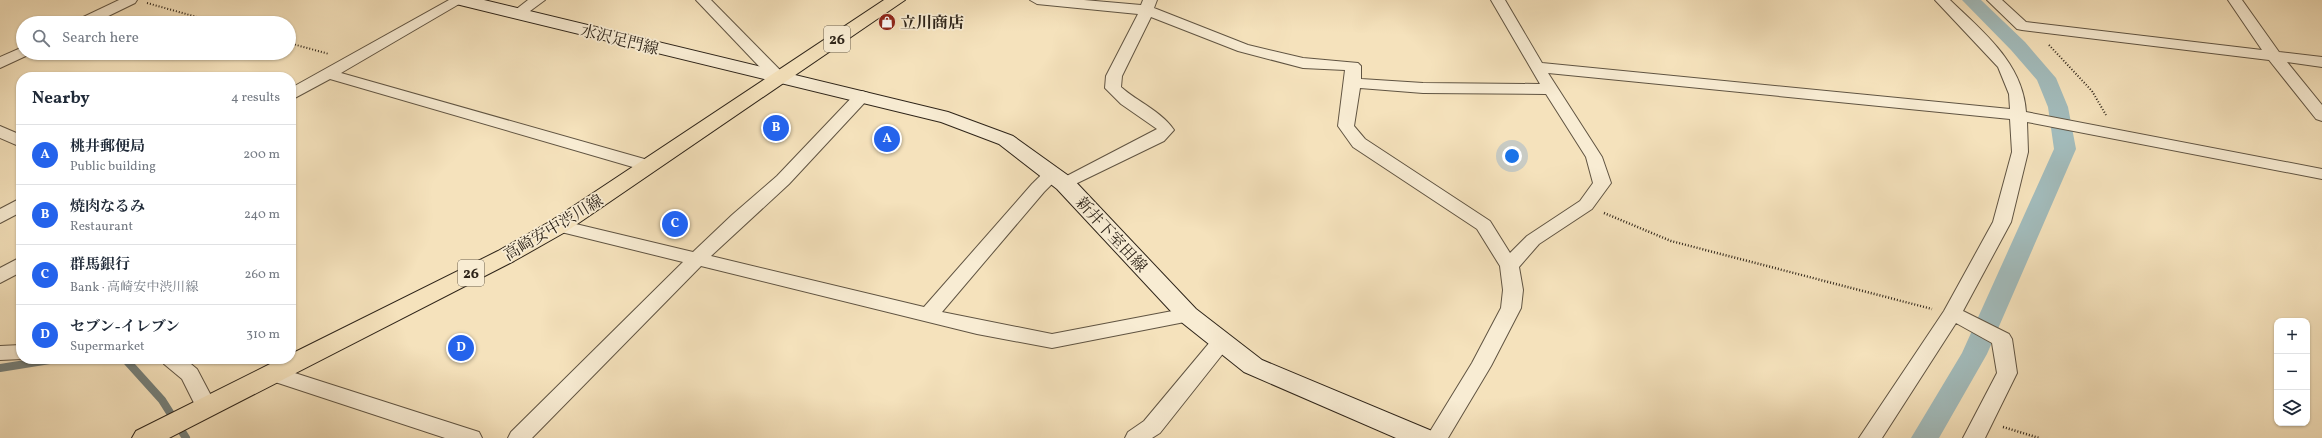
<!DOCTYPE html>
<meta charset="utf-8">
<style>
body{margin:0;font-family:Vollkorn,"Noto Serif JP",serif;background:#f2f2f3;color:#1f2937}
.controls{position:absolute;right:12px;bottom:12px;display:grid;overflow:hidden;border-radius:8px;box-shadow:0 1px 3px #0004}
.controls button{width:36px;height:36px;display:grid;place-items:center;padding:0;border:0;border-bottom:1px solid #e0e1e3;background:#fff;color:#1f2937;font:20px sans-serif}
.you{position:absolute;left:1512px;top:156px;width:14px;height:14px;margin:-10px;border:3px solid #fff;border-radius:50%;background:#1a73e8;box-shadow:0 0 0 6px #1a73e833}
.badge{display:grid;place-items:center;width:26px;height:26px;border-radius:50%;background:#2563eb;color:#fff;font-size:13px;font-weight:700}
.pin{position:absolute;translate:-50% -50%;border:2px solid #fff;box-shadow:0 1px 4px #0006}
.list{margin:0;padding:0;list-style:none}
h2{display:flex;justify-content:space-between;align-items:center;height:52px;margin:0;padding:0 16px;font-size:17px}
h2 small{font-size:13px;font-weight:400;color:#747a83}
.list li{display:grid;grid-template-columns:26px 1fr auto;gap:12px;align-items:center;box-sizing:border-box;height:60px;padding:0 16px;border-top:1px solid #e0e1e3}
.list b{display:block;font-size:15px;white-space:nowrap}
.list p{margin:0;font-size:13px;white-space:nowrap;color:#747a83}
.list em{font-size:13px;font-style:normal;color:#747a83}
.icon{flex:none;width:22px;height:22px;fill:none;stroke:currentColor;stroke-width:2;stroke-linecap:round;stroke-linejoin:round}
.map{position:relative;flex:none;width:2322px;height:438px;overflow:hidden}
.search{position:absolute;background:#fff;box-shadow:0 1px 3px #0004;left:16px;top:16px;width:280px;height:44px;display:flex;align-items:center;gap:10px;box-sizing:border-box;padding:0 14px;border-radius:22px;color:#747a83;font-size:15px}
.panel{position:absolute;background:#fff;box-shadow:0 1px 3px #0004;left:16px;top:72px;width:280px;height:292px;border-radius:16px}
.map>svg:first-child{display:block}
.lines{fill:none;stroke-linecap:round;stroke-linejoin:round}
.stream{stroke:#747f7a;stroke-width:8}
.canal{fill:#a2bbbb;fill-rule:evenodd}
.minor-casing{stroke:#605442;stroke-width:2}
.secondary-casing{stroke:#2e2419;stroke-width:2}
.primary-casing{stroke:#2e2419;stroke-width:2}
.path-far1{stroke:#2e2419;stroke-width:2;stroke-dasharray:1 2;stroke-linecap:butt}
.path{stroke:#2e2419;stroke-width:2.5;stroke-dasharray:1 2;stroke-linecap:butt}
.minor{fill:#f8ecd3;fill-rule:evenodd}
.secondary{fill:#f8ecd3;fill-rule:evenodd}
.primary{fill:#f5e2bc;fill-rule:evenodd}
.labels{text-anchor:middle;stroke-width:3.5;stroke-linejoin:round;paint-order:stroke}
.shield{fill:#f8ecd3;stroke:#6b6051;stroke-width:1}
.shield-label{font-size:15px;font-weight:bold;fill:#2e2419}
.poi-label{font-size:16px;font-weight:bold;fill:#2e2419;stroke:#f8ecd3;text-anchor:start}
.street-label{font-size:16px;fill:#2e2419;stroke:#f8ecd3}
</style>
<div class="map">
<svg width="2322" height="438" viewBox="0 0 2322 438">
<rect width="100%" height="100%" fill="#f5e2bc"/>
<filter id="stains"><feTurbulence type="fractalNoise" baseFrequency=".005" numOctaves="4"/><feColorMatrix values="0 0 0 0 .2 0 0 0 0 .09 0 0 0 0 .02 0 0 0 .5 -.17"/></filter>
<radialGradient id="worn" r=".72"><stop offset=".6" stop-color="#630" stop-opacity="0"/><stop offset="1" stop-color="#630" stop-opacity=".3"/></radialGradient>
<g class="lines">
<g class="stream">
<path d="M125,359L162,400L186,438"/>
<path d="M0,368L56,359"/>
</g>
<path class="canal" d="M1962,0H1981L2025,42L2056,78L2068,107L2076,149L1987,354L1939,438H1911L1962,353L2054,149L2048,107L2037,80L2011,50Z"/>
<defs>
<g id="minor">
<path d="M119,0H137L135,3L94,23H75L77,20Z"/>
<path d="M449,0H466L341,73L655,162L658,166L655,170H643L330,79L291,100V88Z"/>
<path d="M528,0H545L522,17H512L510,14Z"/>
<path d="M696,0H711L784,74L786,77L784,80H772Z"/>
<path d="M1030,0H1084L1141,5L1143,0H1157L1154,8L1248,45L1303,58L1358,63L1361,66V79L1423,83L1540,84L1491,0H1505L1542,63L2010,109L2009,94L1998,67L1935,0H1950C1983,32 2023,63 2026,112L2322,169V179L2027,122L2028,152L2011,222L1963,311L2009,334L2012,339L2017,373L1985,438H1963L1997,373L1992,343L1956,323L1882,438H1859L1944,311L1993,222L2012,152L2010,119L1548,73L1602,157L1611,183L1592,209L1539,244L1519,267L1523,290L1521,308L1491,366L1448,438H1426L1472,363L1501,308L1503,290L1500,266L1477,229L1353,147L1338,126L1345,70L1303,68L1238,51L1151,17L1122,76L1121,87C1138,102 1161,111 1174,130L1164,141L1065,189L1059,188L1056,184L1059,180L1157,129L1121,104L1105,88L1106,76L1138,14L1037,4ZM1360,88L1423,93L1546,94L1586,157L1593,183L1580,201L1527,236L1510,253L1490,221L1365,139L1354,126Z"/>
<path d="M1987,0H2002L2026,22L2262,50L2228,0H2242L2279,52L2322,57V67L2287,62L2322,105V121L2316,119L2269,60L2022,30L2017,29Z"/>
<path d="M23,47V53H30L28,55L0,68V57Z"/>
<path d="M862,91L868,93L870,96L868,99L789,184L711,256L924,307L1032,184C1040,176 1047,167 1059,170L1062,174L1044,192L942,312L1052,334L1188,308L1195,310L1198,315L1195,320L1052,348L977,334L701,266L532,438H508L511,432L683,262L553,230L550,226L553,222L559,220L693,252L732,215L777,176L856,93Z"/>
<path d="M0,126L21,135V147L0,138Z"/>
<path d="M21,198V212L0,223V209Z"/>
<path d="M21,257V272L0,283V268Z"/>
<path d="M1222,334L1229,336L1232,341L1229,346L1160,433L1152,438H1125L1128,432L1144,421L1215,336Z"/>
<path d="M21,345L22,359L0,360V346Z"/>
<path d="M161,359H185L197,369L217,407L213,413L206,415L199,413L182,379L164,364Z"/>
<path d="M273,366L479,432L482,438H445L266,379L263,374L266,369Z"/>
</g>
<path id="secondary" d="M453,0H484L948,112L1013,136L1073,179L1196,309L1262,360L1432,431L1436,438H1396L1244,372L1180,321L1057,189L999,144L941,122L456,4Z"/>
<path id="primary" d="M884,0H905L567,231L514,261L169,438H132L136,431L280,359H291V354L498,251L551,221Z"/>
</defs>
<use href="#minor" class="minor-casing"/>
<use href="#secondary" class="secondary-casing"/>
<use href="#primary" class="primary-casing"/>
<g class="path-far1">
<path d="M147,3L218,23"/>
<path d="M289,43L329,54"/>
<path d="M2049,45L2092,91L2106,115"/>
</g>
<g class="path">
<path d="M1604,213L1671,241L1932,309"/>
<path d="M2003,427L2039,438"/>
</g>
<use href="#minor" class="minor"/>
<use href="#secondary" class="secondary"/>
<use href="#primary" class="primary"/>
</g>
<defs>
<symbol id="shop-disc" viewBox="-11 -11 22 22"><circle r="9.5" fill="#8f2418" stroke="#f8ecd3"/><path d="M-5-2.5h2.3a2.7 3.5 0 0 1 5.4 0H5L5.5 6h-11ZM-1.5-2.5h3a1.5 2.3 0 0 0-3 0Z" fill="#fff"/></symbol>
</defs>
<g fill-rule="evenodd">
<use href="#shop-disc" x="877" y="12" width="20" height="20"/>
</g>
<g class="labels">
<g class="shield">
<rect x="824" y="26" width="26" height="26" rx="3"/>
<rect x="458" y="260" width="26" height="26" rx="3"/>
</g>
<g class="shield-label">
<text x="837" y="44">26</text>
<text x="471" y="278">26</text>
</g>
<g class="poi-label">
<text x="900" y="28">立川商店</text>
</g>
<g class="street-label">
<text transform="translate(620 39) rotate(14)" y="6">水沢足門線</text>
<text transform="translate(553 227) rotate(-31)" y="6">高崎安中渋川線</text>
<text transform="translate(1112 234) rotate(47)" y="6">新井下室田線</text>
</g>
</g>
<rect width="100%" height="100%" filter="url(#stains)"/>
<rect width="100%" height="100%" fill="url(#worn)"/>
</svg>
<div class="controls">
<button>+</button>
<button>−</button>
<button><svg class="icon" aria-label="layers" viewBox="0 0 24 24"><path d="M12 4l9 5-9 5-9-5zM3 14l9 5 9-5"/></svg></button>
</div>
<div class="you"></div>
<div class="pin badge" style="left:887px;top:139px">A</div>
<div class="pin badge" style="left:776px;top:128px">B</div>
<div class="pin badge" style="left:675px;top:224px">C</div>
<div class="pin badge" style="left:461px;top:348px">D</div>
<div class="search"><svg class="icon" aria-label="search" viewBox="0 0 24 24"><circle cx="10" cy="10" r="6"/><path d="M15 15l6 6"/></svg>Search here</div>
<section class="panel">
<h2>Nearby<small>4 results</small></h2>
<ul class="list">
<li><span class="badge">A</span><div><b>桃井郵便局</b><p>Public building</p></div><em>200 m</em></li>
<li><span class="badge">B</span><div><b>焼肉なるみ</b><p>Restaurant</p></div><em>240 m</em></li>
<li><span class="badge">C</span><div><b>群馬銀行</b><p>Bank · 高崎安中渋川線</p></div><em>260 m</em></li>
<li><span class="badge">D</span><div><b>セブン-イレブン</b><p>Supermarket</p></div><em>310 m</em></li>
</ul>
</section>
</div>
